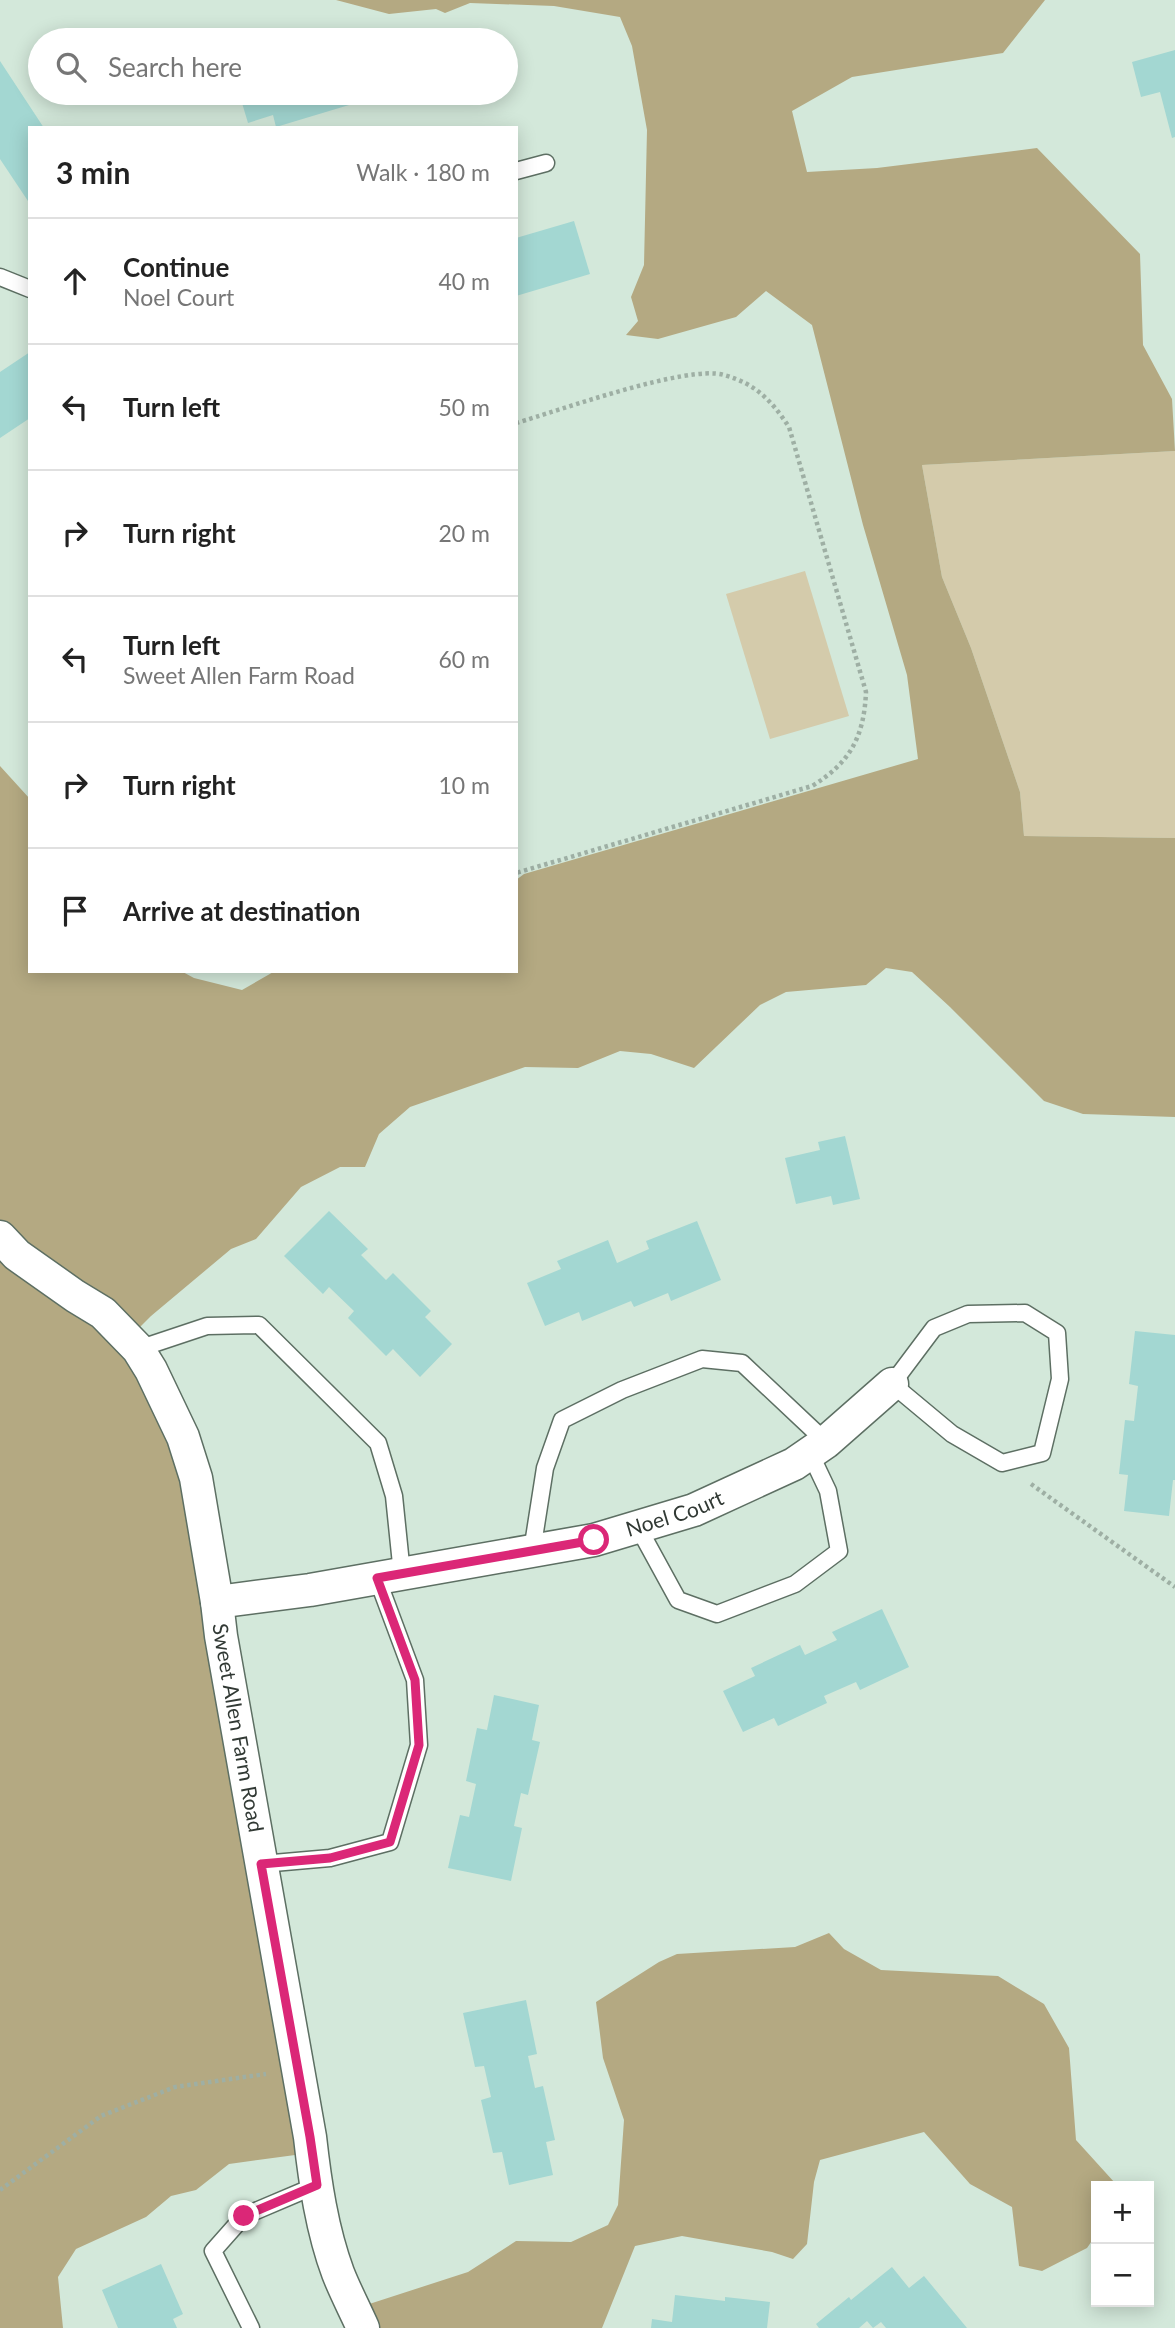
<!DOCTYPE html>
<meta charset="utf-8">
<style>
body{margin:0;font-family:Lato,sans-serif;background:#f6f6f6;color:#222}
.controls{position:absolute;right:21px;bottom:21px;display:grid;overflow:hidden;border-radius:0px;box-shadow:0 4px 18px #0003}
.controls button{width:63px;height:63px;display:grid;place-items:center;padding:0;border:0;border-bottom:2px solid #e0e0e0;background:#fff;color:#222;font:35px sans-serif}
.stop{position:absolute;width:21px;height:21px;margin:-16px;border:5px solid #db2777;border-radius:50%;background:#fff}
.stop.end{background:#db2777;border-color:#fff;box-shadow:0 2px 7px #0008}
.list{margin:0;padding:0;list-style:none}
h2{display:flex;justify-content:space-between;align-items:center;height:91px;margin:0;padding:0 28px;font-size:30px}
h2 small{font-size:23px;font-weight:400;color:#767676}
.list li{display:grid;grid-template-columns:46px 1fr auto;gap:21px;align-items:center;box-sizing:border-box;height:126px;padding:0 28px;border-top:2px solid #e0e0e0}
.list b{display:block;font-size:26px;white-space:nowrap}
.list p{margin:0;font-size:23px;white-space:nowrap;color:#767676}
.list em{font-size:23px;font-style:normal;color:#767676}
.icon{flex:none;width:38px;height:38px;fill:none;stroke:currentColor;stroke-width:2;stroke-linecap:round;stroke-linejoin:round}
.map{position:relative;flex:none;width:1175px;height:2328px;overflow:hidden}
.search{position:absolute;background:#fff;box-shadow:0 4px 18px #0003;left:28px;top:28px;width:490px;height:77px;display:flex;align-items:center;gap:18px;box-sizing:border-box;padding:0 24px;border-radius:38px;color:#767676;font-size:26px}
.panel{position:absolute;background:#fff;box-shadow:0 4px 18px #0003;left:28px;top:126px;width:490px;height:847px;border-radius:0px}
.map>svg:first-child{display:block}
.green{fill:#d4cbab}
.forest{fill:#b4a982}
.building{fill:#a3d7d2}
.lines{fill:none;stroke-linecap:round;stroke-linejoin:round}
.lane-casing{stroke:#5d6f63;stroke-width:19}
.street-casing{stroke:#5d6f63;stroke-width:35}
.path{stroke:#9eafa4;stroke-width:4.5;stroke-dasharray:3.5 3.5;stroke-linecap:butt}
.lane{stroke:#fff;stroke-width:16}
.street{stroke:#fff;stroke-width:32}
.route{stroke:#db2777;stroke-width:9}
.labels{text-anchor:middle;stroke-width:7;stroke-linejoin:round;paint-order:stroke}
.street-label{font-size:21px;fill:#313934;stroke:#fff}
</style>
<div class="map">
<svg width="1175" height="2328" viewBox="0 0 1175 2328">
<rect width="100%" height="100%" fill="#d3e8da"/>
<g class="green">
<path d="M1175,451V838L1024,836L1020,792L971,648L942,577L922,465Z"/>
<path d="M805,571L849,716L770,739L726,594Z"/>
</g>
<g class="forest">
<path d="M336,0H1045L1003,53L852,77L792,111L807,172L877,168L1037,148L1140,254L1143,345L1172,399L1175,451L922,465L942,577L971,648L1020,792L1024,836L1175,838V1117L1083,1114L1044,1101L950,1007L912,972L886,968L866,985L786,992L760,1005L694,1068L651,1054L620,1051L578,1068L525,1067L410,1107L379,1134L365,1167H340L301,1187L256,1239L231,1249L151,1316L134,1333L175,1410L310,2153L229,2164L196,2190L171,2196L146,2217L76,2249L58,2277L63,2328H0V766L30,799V971H181L194,978L242,990L275,971H516V880L524,874L918,759L907,675L863,525L812,325L766,291L736,317L658,339L626,335L638,321L631,297L644,265L647,130L632,46L620,17L554,6L470,3L445,13L436,9L389,14Z"/>
<path d="M829,1933L844,1949L881,1970L998,1976L1044,2004L1069,2048L1076,2140L1115,2183V2186H1096V2235L1087,2248L1042,2271L1019,2266L1012,2207L970,2184L924,2132L820,2160L814,2182L807,2244L793,2259L772,2252L682,2236L635,2246L602,2328H367L360,2307L468,2272L516,2241L571,2242L608,2225L618,2205L624,2120L603,2058L596,2002L659,1962L677,1954L795,1947Z"/>
</g>
<g class="building">
<path d="M399,33L401,40H376Z"/>
<path d="M1175,50V137L1172,138L1160,92L1141,97L1132,62Z"/>
<path d="M0,61L44,128H30V204L0,159Z"/>
<path d="M239,93H389L276,127L273,115L248,123Z"/>
<path d="M574,221L590,274L516,296V238Z"/>
<path d="M30,352V418L0,438V372Z"/>
<path d="M845,1136L860,1199L833,1205L831,1196L796,1204L785,1158L820,1150L818,1142Z"/>
<path d="M329,1211L368,1249L361,1255L386,1280L393,1273L431,1311L425,1317L452,1344L420,1377L393,1349L386,1356L348,1318L354,1311L329,1287L323,1294L284,1256Z"/>
<path d="M697,1221L721,1280L671,1301L668,1293L634,1307L631,1301L582,1321L579,1312L545,1326L527,1283L561,1269L557,1261L608,1240L617,1263L649,1249L646,1241Z"/>
<path d="M1135,1331L1175,1335V1480H1173L1169,1516L1124,1511L1128,1475L1119,1474L1125,1420L1134,1421L1138,1386L1129,1384Z"/>
<path d="M882,1609L909,1667L860,1690L856,1682L824,1696L827,1703L778,1726L774,1718L743,1732L723,1691L755,1676L751,1668L800,1645L805,1655L837,1640L832,1632Z"/>
<path d="M494,1695L539,1705L532,1740L540,1742L528,1795L521,1793L514,1826L522,1828L511,1881L448,1868L460,1815L469,1817L476,1784L466,1781L477,1728L487,1730Z"/>
<path d="M526,2000L537,2054L528,2056L535,2088L543,2086L555,2140L546,2142L553,2175L509,2185L502,2152L493,2153L481,2100L491,2097L484,2066L475,2067L463,2013Z"/>
<path d="M161,2264L183,2314L173,2319L177,2328H118L102,2290Z"/>
<path d="M892,2267L909,2288L924,2276L967,2328H886L881,2322L873,2328L867,2321L859,2328H819L816,2324L849,2297L851,2300Z"/>
<path d="M675,2295L725,2301V2297L770,2302L767,2328H651L652,2319L672,2322Z"/>
</g>
<g class="lines">
<defs>
<g id="lane">
<path d="M516,171L546,163"/>
<path d="M0,277L30,289"/>
<path d="M1025,1313L1057,1333L1060,1379L1042,1453L1002,1463L952,1434L892,1384L934,1328L968,1314Z"/>
<path d="M138,1349L207,1326L259,1325L378,1443L394,1496L402,1574"/>
<path d="M638,1527L678,1600L717,1614L795,1584L839,1551L828,1491L810,1453"/>
<path d="M532,1551L545,1468L562,1420L622,1390L702,1359L742,1363L826,1442"/>
<path d="M262,1864L330,1858L390,1842L419,1745L415,1680L377,1578"/>
<path d="M251,2328L213,2251L244,2216L317,2185"/>
</g>
<g id="street">
<path id="s1" d="M0,1237L17,1255L75,1296L103,1313L138,1349L151,1370L183,1437L196,1478L217,1602L221,1636L310,2137C315,2182 322,2230 338,2273C345,2291 355,2310 363,2328"/>
<path id="s2" d="M217,1602L310,1590L594,1540L694,1510L794,1464L826,1442L892,1384"/>
</g>
</defs>
<use href="#lane" class="lane-casing"/>
<use href="#street" class="street-casing"/>
<g class="path">
<path d="M516,423C558,411 688,364 724,375C756,384 771,400 789,427L866,692C864,737 850,763 812,786L516,873"/>
<path d="M1031,1484L1175,1587"/>
<path d="M0,2190L101,2116L175,2087L266,2074"/>
</g>
<use href="#lane" class="lane"/>
<use href="#street" class="street"/>
</g>
<g class="lines">
<path class="route" d="M244,2216L317,2185L310,2137L261,1864L330,1858L390,1842L419,1745L415,1680L377,1578L594,1540"/>
</g>
<g class="labels">
<g class="street-label">
<text dy="7" stroke="none"><textPath href="#s2" startOffset="467">Noel Court</textPath></text>
<text dy="7" stroke="none"><textPath href="#s1" startOffset="574">Sweet Allen Farm Road</textPath></text>
</g>
</g>
</svg>
<div class="controls">
<button>+</button>
<button>−</button>
</div>
<div class="stop" style="left:594px;top:1540px"></div>
<div class="stop end" style="left:244px;top:2216px"></div>
<div class="search"><svg class="icon" aria-label="search" viewBox="0 0 24 24"><circle cx="10" cy="10" r="6"/><path d="M15 15l6 6"/></svg>Search here</div>
<section class="panel">
<h2>3 min<small>Walk · 180 m</small></h2>
<ul class="list">
<li><svg class="icon" aria-label="ahead" viewBox="0 0 24 24"><path d="M12 20V5M6 11l6-6 6 6"/></svg><div><b>Continue</b><p>Noel Court</p></div><em>40 m</em></li>
<li><svg class="icon" aria-label="left" viewBox="0 0 24 24"><path d="M17 20v-9H6M10 6l-5 5 5 5"/></svg><div><b>Turn left</b></div><em>50 m</em></li>
<li><svg class="icon" aria-label="right" viewBox="0 0 24 24"><path d="M7 20v-9h11M14 6l5 5-5 5"/></svg><div><b>Turn right</b></div><em>20 m</em></li>
<li><svg class="icon" aria-label="left" viewBox="0 0 24 24"><path d="M17 20v-9H6M10 6l-5 5 5 5"/></svg><div><b>Turn left</b><p>Sweet Allen Farm Road</p></div><em>60 m</em></li>
<li><svg class="icon" aria-label="right" viewBox="0 0 24 24"><path d="M7 20v-9h11M14 6l5 5-5 5"/></svg><div><b>Turn right</b></div><em>10 m</em></li>
<li><svg class="icon" aria-label="arrive" viewBox="0 0 24 24"><path d="M6 21V4h12l-3 4 3 4H6"/></svg><div><b>Arrive at destination</b></div></li>
</ul>
</section>
</div>
